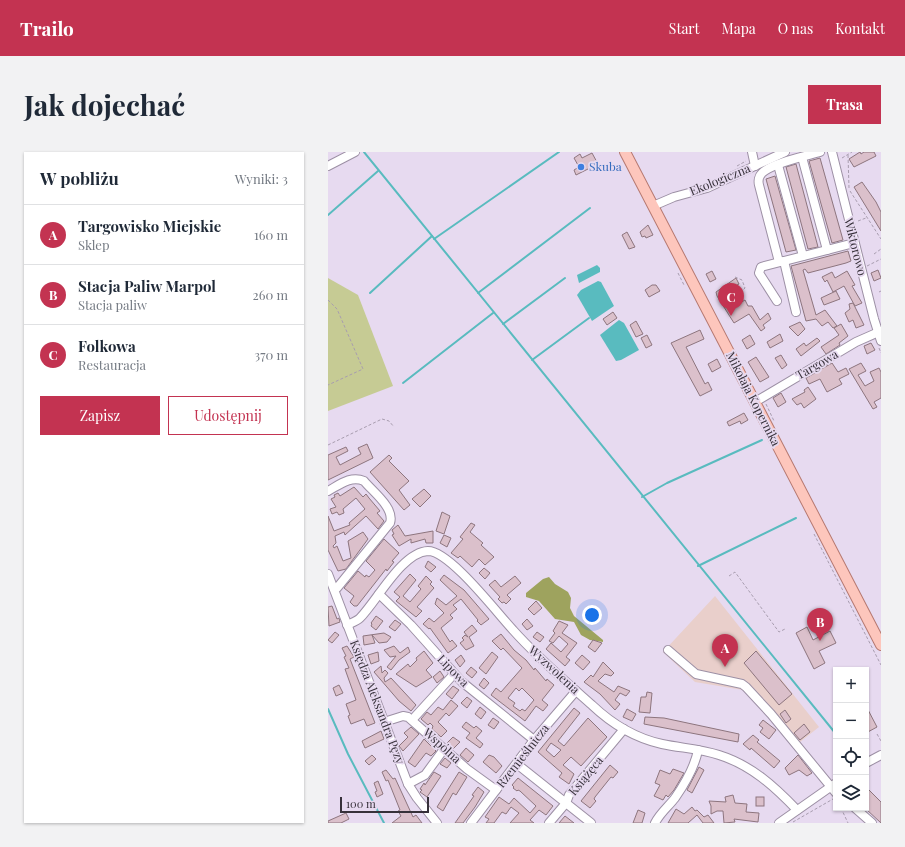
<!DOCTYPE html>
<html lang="pl">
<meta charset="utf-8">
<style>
body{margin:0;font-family:"Playfair Display",serif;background:#f2f2f3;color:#1f2937}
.controls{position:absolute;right:12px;bottom:12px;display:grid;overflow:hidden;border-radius:0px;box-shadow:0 1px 3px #0004}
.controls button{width:36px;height:36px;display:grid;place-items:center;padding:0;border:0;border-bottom:1px solid #e0e1e3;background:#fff;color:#1f2937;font:20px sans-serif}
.scale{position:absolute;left:12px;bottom:10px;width:89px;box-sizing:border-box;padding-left:4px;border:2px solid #37313a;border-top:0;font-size:11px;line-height:14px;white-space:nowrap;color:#37313a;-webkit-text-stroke:3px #e7daf0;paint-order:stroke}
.you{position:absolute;left:264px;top:463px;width:14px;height:14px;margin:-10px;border:3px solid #fff;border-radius:50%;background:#1a73e8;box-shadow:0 0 0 6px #1a73e833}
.badge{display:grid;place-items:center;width:26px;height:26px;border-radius:50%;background:#c33351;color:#fff;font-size:13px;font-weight:700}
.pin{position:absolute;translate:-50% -33px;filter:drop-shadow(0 1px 2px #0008)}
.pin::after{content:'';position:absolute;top:21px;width:14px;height:12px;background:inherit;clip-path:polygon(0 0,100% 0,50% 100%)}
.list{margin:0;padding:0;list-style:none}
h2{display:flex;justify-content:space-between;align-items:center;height:52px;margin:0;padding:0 16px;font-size:17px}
h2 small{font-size:13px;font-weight:400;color:#747a83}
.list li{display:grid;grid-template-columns:26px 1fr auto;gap:12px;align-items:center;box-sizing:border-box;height:60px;padding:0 16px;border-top:1px solid #e0e1e3}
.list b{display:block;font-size:15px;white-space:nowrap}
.list p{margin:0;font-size:13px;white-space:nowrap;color:#747a83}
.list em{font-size:13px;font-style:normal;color:#747a83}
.actions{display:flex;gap:8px;padding:12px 16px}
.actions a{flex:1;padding:9px 0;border:1px solid #c33351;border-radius:0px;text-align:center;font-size:14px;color:#c33351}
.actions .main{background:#c33351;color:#fff}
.icon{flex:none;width:22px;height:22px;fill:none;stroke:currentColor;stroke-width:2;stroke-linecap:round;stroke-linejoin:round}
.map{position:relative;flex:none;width:553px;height:671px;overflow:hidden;border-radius:0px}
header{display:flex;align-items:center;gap:24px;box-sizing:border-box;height:56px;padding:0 20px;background:#c33351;color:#fff}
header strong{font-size:19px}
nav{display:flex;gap:22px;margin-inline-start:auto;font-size:14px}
.intro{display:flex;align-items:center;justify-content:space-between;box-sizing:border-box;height:96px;padding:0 24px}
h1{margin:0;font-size:28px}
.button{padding:10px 18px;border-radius:0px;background:#c33351;color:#fff;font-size:14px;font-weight:700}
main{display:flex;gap:24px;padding:0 24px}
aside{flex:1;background:#fff;border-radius:0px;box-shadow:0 1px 3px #0004}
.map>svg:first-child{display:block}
.commercial{fill:#e9cfcb}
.green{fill:#c6cb94}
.forest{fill:#9ea35e}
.water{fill:#59bbbf}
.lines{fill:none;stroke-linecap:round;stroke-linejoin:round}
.stream{stroke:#59bbbf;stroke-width:2}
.building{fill:#dbc0cb;stroke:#8d757e;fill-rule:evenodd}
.minor-casing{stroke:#9d90a5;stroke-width:10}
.major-casing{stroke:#b67971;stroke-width:12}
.path{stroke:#a89daf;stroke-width:1;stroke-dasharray:3 2;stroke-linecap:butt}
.minor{stroke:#fff;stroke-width:8}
.major{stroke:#fdc6bc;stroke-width:10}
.shop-dot{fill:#3f7fe0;stroke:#e7daf0;stroke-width:1.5}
.labels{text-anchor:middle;stroke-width:3.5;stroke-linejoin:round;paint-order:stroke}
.shop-label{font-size:12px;fill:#366cbe;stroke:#e7daf0;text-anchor:start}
.street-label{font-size:12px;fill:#37313a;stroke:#e7daf0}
</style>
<header>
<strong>Trailo</strong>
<nav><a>Start</a><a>Mapa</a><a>O nas</a><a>Kontakt</a></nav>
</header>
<div class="intro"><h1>Jak dojechać</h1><a class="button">Trasa</a></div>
<main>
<aside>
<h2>W pobliżu<small>Wyniki: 3</small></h2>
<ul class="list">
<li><span class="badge">A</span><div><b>Targowisko Miejskie</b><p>Sklep</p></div><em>160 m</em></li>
<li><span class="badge">B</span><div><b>Stacja Paliw Marpol</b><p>Stacja paliw</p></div><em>260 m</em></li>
<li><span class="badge">C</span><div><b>Folkowa</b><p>Restauracja</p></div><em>370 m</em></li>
</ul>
<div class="actions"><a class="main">Zapisz</a><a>Udostępnij</a></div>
</aside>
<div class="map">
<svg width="553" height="671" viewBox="0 0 553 671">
<rect width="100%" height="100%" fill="#e7daf0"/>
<path class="commercial" d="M387,444L491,575L467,594L424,545L415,538L367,530L335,500Z"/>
<path class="green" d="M0,126L30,143L65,234L0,259Z"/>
<path class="forest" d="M221,425L227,432L240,440L243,446L242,456L246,464L275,488V490L262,488L253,483L246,470L227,467L211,449L198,445V441L215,427Z"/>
<g class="water">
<path d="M269,113L272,116V120L251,131L249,123Z"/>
<path d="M270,129L273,130L286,154L264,169L249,143L253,138Z"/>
<path d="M291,168L296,171L311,198L293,208L288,209L272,183Z"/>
</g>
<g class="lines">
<g class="stream">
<path d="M36,0L508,582"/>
<path d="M0,63L50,19"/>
<path d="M106,87L231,0"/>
<path d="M42,141L104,84"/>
<path d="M150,141L262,56"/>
<path d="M175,172L237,126"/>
<path d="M204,208L261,166"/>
<path d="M75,231L165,161"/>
<path d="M314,345L339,331L434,288"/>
<path d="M370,414L468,366"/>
<path d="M0,557L20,602L56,671"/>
</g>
</g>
<g class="building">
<path d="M532,0L533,2L536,0H546L548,4L526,15L521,7Z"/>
<path d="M264,1L270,12L248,23L246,18L251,15L246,6L252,2L254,6Z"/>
<path d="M492,6L515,88L504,91L481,9Z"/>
<path d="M468,12L490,95L480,97L458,15Z"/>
<path d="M447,24L468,98L458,100L438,27Z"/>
<path d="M534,30L548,50L553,60V79L526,35Z"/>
<path d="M320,73L325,83L318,86L317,84L314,85L312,80Z"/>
<path d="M299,80L307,95L301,97L294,83Z"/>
<path d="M520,99L523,109L518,111L480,121L477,117L475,118L488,163L497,158L509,174L505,176L500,170L494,174L488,167L478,169L463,114Z"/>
<path d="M550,118L553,126L546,129L543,121Z"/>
<path d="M384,119L388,127L382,130L378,122Z"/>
<path d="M519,119L527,133L524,134L534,151L527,154L516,134L505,140L499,128L497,130L494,125L504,120L507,126Z"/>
<path d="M408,126L411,132L409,133L413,140L406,145L410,152L417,148L420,154H424L432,168L440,161L443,167L435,173L437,176L433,179L421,162L406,171L389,144L388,140Z"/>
<path d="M324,133H328L332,139L321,145L317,138Z"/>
<path d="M508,139L512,147L496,153L493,146Z"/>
<path d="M525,151L536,173L528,176L525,168L521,170L517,161L522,157L521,152Z"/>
<path d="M285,160L289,166L279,173L275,167Z"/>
<path d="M308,169L315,182L308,185L302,173Z"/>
<path d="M472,170L477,177L470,184L461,175Z"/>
<path d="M513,172L520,184L511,191L512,193L498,202L493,195L511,183L506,176Z"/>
<path d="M372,178L376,187L358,195L377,232L380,230L384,238L372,244L343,191Z"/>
<path d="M452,182L455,189L442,196L439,190Z"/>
<path d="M319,183L324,193L318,196L313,186Z"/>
<path d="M422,183L427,192L419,197L414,188Z"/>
<path d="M489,186L492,189L473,204L468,197L476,191L478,194Z"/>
<path d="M543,191L547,198L539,202L536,194Z"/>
<path d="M453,203L459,213L454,217L447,206Z"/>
<path d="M428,205L441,225L432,230L420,210Z"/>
<path d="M389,207L393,215L384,220L380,212Z"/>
<path d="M504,211L510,220L518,216L521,222L511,227L514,232L499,240L492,227L481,232L478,226Z"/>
<path d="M533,211L538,219L530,223L537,234L546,229L542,220L551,216L553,220V246L546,250L549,255L545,257L521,217Z"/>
<path d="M480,235L488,247L476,256L473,251L469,253L464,247L477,240L476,238Z"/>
<path d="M453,241L458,250L450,255L445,246Z"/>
<path d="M416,261L420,268L413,272L412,269L401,274L399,270Z"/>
<path d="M39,292L45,306L0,328V303L18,295L20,299L8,305L12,313L33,302L30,296Z"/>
<path d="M61,303L64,306L61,309L81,329L71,338L82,353L76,358L42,320Z"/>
<path d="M26,335L35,345L38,342L41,346L52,359L49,361L56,369L50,377L38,364L17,383L16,380L7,384L8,391L5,394L6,396L9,394L15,409L23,406L20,389L35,380L40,387L18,417L10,419L0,398V364L6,379L22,373L21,371L37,357L28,346L15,357L16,361L11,363L9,360L4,362L2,357L8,355L3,347L7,345L6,343L10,341L12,344Z"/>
<path d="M96,337L103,344L92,355L84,347Z"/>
<path d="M114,360L122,364L116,382L108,379Z"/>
<path d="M143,371L147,373L142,380L155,391L153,393L166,405L157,413L151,407L144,415L132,404L130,406L123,401L135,387L132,385Z"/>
<path d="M70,373L77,384L105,379V391H98L97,387L83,391V387L71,394L64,383L66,382L64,378Z"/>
<path d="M116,383L123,386L119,395L112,391Z"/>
<path d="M56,387L71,401L64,409L66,410L59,419L58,417L29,454H26L22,450L26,444L16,436L30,419L37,425L38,423L41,425L47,418L38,409Z"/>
<path d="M100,409L108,415L103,420L97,415Z"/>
<path d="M156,416L162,421L157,427L151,421Z"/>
<path d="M82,422L88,428L75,444L82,450L93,437L90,434L98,424L104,430L102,432L106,436L89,455L94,459L88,465L68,449L72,445L66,440Z"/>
<path d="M116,423L136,438L161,467L153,473L149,469L150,468L133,447L125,453L129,457L122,463L125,466L113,476L122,490L124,488L129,494L120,501L102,476L101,477L95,472L101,466L106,470L116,461L107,452L109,446L118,453L129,444L112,428Z"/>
<path d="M187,424L193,431L179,443L183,447L178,452L176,450L174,451L170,447L172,445L161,433L167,428L173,435Z"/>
<path d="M208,449L214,456L206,463L200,457Z"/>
<path d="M4,454L9,467L11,466L12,470L1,474L0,455Z"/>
<path d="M48,464L55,469L48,478L43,474L44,472L43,471Z"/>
<path d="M199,467L205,474L199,478L194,472Z"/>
<path d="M67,468L73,472L67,479L61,475Z"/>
<path d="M231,469L240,473L234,481L249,491L238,505L242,508L237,514L218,497L223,491L233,500L240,492L231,484L225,491L221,489L227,481L225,479Z"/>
<path d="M144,473L149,479L141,485L146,494L138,498L132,491L136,488L134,486L137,483L140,485L136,480Z"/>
<path d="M479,475L485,488L502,479L508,491L491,499L497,511L486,517L468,481Z"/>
<path d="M7,480L11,483L4,491L0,488Z"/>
<path d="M209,480L216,485L212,490L205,485Z"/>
<path d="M56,481L63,485L59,490L51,491L44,483L47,491L36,493L35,484Z"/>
<path d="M173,482L186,498L198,508L206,518L207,516L218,529L219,527L226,533L214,548L220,553L215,559L208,554L197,569L163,543L168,536L173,540L194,516L175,496L173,498L164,489ZM188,536L191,539L194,536L206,548L197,559L194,557L192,559L185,554L187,551L180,546Z"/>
<path d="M265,488L274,491L267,500L260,495Z"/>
<path d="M19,494L26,505L22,507L47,571L39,574L36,567L23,572L20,564L22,563L18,552L28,548L17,517L21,516L16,505L18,504L14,496Z"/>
<path d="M66,494L72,501L80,495L82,500L71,508L63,518L59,515L68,504L62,505L56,498Z"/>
<path d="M96,499L105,511L98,518L104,525L88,535L68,522L80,512L82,515L89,508L88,506Z"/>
<path d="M428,499L464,542L451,553L416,511Z"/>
<path d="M50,500L51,509L43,512L40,503Z"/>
<path d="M164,500L170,505L158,522L151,516Z"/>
<path d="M133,503L137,509L132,515L127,508Z"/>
<path d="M254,503L262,510L255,518L247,511Z"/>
<path d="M275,510L286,521L283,524L277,522L270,529L286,540L290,534L302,539L298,544L292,541L287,548L292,552L287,558L272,542L256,530L263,523L265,525Z"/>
<path d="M53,514L54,521L57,518L60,521L56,526L57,530L63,526L88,553L83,559L71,549L46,520Z"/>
<path d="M143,515L149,520L144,526L138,521Z"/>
<path d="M112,519L116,525L109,531L105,525Z"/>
<path d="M156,526L161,531L156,537L151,533Z"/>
<path d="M11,533L15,541L8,544L5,536Z"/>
<path d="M125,534L131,538L124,547L118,542Z"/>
<path d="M319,540L324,541L322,561L311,560L313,545H318Z"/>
<path d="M139,545L144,549L139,556L133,551Z"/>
<path d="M123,548L130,554L121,564L118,561L110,570L119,579L113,585L104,577L105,574L102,571L100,573L93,567L99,560L103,563L110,555L115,558Z"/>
<path d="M538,554L549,575L538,581Z"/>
<path d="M152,555L158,560L153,567L147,562Z"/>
<path d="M246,556L252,561L230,589L236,594L260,566L279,585L253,614L243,605L235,613L246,622L241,632L231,625L234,621L210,600ZM223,591L233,598L226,605L218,598Z"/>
<path d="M299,557L308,562L304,569L295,565Z"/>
<path d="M457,558L463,567L458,571L452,562Z"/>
<path d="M317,565L336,566L411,582L410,590L316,572Z"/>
<path d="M165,566L171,570L166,577L160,573Z"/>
<path d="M435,568L448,578L441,587L432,580L435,576L431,573Z"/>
<path d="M138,570L146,576L148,574L154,579L148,586L155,592L152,596L138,586L142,581L134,575Z"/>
<path d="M476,572L482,580L472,588L466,581Z"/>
<path d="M83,575L91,582L75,599L71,594L80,585L76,581Z"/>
<path d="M53,579L56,587L37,596L34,589Z"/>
<path d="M425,583L431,588L429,590L452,609L446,616L423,596L422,598L415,592Z"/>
<path d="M125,585L132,590L125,597L119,591Z"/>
<path d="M96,587L108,599L103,604L98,601L87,615L80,610Z"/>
<path d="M138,596L146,603L140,610L132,603Z"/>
<path d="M44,603L48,607L41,613L37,609Z"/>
<path d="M161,603L166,605L174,614L168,621L155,610Z"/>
<path d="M470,603L484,621L479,624L471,618L461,623L457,616Z"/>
<path d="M117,606L123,611L119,616L112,612Z"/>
<path d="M282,613L290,620L285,626L283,625L267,645L266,647L268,649L262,656L253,649Z"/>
<path d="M371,615L376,618L364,641L359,638Z"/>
<path d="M345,617L356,621L346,638L340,645L338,643L335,648L326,644L332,633L327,631L332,618L342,622Z"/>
<path d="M58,618L65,627L67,626L85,665L88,663L94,671H64L73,664L70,659L72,658L60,628L58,629L54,620Z"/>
<path d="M106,620L113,624L99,645L92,640L94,638L92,637L96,631L97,633Z"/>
<path d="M131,620L139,625L128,643L125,641L115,659L109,655Z"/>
<path d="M190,626L225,654L218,663L211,658L202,668L206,671H182L191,661L183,655L178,662L174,660L166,671H158L161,667L157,665L171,645L181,652L186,646L202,661L208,654L192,639L190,638L189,639L185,636L186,635L184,633Z"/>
<path d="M50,629L55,642L49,645L47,640L49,639L46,631Z"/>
<path d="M150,635L156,640L147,655L135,671H127L146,644L144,643Z"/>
<path d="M541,638L553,650V671L538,657V642Z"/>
<path d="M405,643L407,651L419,652L418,660L431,661L430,670L406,667L407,670L396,671L395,659H389L383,662V654L381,649L398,650L397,645Z"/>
<rect x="428" y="645" width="8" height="9"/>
<path d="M364,655L367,659L369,658L376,665L380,663L386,671H375L369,663L360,671H340L348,657L356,662Z"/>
<path d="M310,658L317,661L314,671H305Z"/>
<path d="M18,661L21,667L13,671H0V669Z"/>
<path d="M237,664L246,671H231Z"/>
</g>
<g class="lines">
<defs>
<g id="minor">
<path d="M424,0L427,14"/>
<path d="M504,0L546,167L553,189"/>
<path d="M474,5L499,98"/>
<path d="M450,13L475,104"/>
<path d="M0,14L27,0"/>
<path d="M325,54L346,45L379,36L457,0"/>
<path d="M456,109L468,160"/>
<path d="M451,110L431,33C430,29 431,24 434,21C444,11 478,4 492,0"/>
<path d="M449,149L431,121L433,115L526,91"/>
<path d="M427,250L528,190L553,179"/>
<path d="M0,339C11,333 23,323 36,329C45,340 67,356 62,371L9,436L6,437"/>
<path d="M0,422L80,632L89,646L109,671"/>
<path d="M51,442L83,473L134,530L206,588"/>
<path d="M19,473C23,471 29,469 32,466C49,449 74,400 100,399C122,399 169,461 185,478C209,505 237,529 264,553C284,572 307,586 334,592C353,596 373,597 391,603C423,613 446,634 469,658"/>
<path d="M340,498L368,522L414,532L418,535L443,562L508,641"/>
<path d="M84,568L126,522"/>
<path d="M56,570L75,564L80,565L139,617L168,638"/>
<path d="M538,611L553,603"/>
<path d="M189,612L263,671"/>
<path d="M80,632L97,623L116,597"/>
<path d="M527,656L544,671"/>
<path d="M143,671L206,588L248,539"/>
<path d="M221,671L238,651L241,643L296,577"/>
<path d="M327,671C332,661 340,655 347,646C356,633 367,614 370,598"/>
<path d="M451,671L508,631"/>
</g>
<path id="major" d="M297,0L553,493"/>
</defs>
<use href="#minor" class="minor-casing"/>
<use href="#major" class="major-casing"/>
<g class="path">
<path d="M520,3L521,36"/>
<path d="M514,6L524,0"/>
<path d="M409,14L418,9"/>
<path d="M522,39L553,87"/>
<path d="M530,69L538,66"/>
<path d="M546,102L553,97"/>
<path d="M539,114L553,107"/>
<path d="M350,121L356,133"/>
<path d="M407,125L414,128L417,136L415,138"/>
<path d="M551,140L553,139"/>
<path d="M0,148L9,157L35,217L0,233"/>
<path d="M551,196L553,201"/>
<path d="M438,252L446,269"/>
<path d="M0,293L54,267L61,269L66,275"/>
<path d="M486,382L553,513"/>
<path d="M401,424L407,420L451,480L457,477"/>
<path d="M549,582L553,589"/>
<path d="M513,656L520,671"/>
<path d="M465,670L505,647"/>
</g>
<use href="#minor" class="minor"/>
<use href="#major" class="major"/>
</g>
<circle class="shop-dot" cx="253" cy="15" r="4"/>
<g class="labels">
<g class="shop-label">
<text x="261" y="19">Skuba</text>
</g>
<g class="street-label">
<text transform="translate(392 28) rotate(-22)" y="4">Ekologiczna</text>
<text transform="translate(527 95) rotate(76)" y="4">Wiktorowo</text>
<text transform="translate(489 213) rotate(-30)" y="4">Targowa</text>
<text transform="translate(425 247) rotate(63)" y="4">Mikołaja Kopernika</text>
<text transform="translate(226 518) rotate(43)" y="4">Wyzwolenia</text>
<text transform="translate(125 519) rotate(46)" y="4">Lipowa</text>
<text transform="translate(49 550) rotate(69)" y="4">Księdza Aleksandra Pęzy</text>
<text transform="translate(114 594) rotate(42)" y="4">Wspólna</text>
<text transform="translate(195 604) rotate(-52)" y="4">Rzemieślnicza</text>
<text transform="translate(258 624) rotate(-51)" y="4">Książęca</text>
</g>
</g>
</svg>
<div class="controls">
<button>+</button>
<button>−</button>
<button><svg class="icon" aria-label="locate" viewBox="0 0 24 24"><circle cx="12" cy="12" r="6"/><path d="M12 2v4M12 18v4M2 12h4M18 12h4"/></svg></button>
<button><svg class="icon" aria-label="layers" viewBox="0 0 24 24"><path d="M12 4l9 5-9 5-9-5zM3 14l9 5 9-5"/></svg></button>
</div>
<div class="scale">100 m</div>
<div class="you"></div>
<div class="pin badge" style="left:397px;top:515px">A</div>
<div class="pin badge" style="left:492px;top:489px">B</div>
<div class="pin badge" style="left:403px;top:164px">C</div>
</div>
</main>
